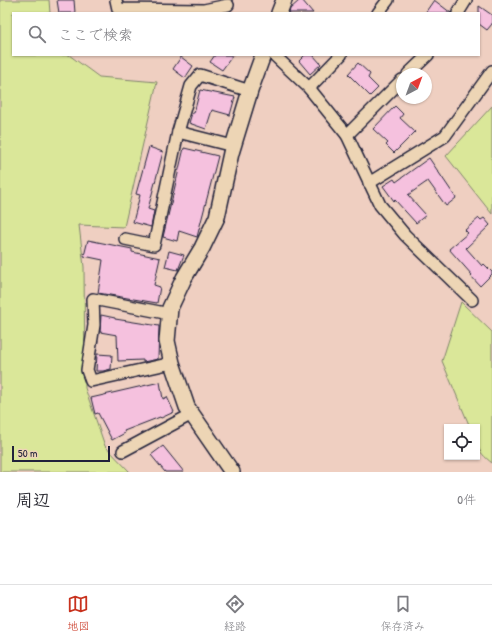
<!DOCTYPE html>
<html lang="ja">
<meta charset="utf-8">
<style>
body{margin:0;font-family:"Patrick Hand","Klee One",sans-serif;background:#f7f7f7;color:#2b2b33}
.controls{position:absolute;right:12px;bottom:12px;display:grid;overflow:hidden;border-radius:0px;box-shadow:0 1px 3px #0004}
.controls button{width:36px;height:36px;display:grid;place-items:center;padding:0;border:0;border-bottom:1px solid #e1e1e2;background:#fff;color:#2b2b33;font:20px sans-serif}
.compass{position:absolute;left:396px;top:68px;width:36px;height:36px;border-radius:50%;background:#fff;box-shadow:0 1px 3px #0004;rotate:41deg}
.scale{position:absolute;left:12px;bottom:10px;width:98px;box-sizing:border-box;padding-left:4px;border:2px solid #22223b;border-top:0;font-size:11px;line-height:14px;white-space:nowrap;color:#22223b;-webkit-text-stroke:3px #edd5b5;paint-order:stroke}
.list{margin:0;padding:0;list-style:none}
h2{display:flex;justify-content:space-between;align-items:center;height:52px;margin:0;padding:0 16px;font-size:17px}
h2 small{font-size:13px;font-weight:400;color:#7c7c81}
.icon{flex:none;width:22px;height:22px;fill:none;stroke:currentColor;stroke-width:2;stroke-linecap:round;stroke-linejoin:round}
.map{position:relative;flex:none;width:492px;height:472px;overflow:hidden}
.search{position:absolute;background:#fff;box-shadow:0 1px 3px #0004;left:12px;right:12px;top:12px;height:44px;display:flex;align-items:center;gap:10px;box-sizing:border-box;padding:0 14px;border-radius:0px;color:#7c7c81;font-size:15px}
.sheet{height:112px;background:#fff}
nav{display:flex;justify-content:space-around;align-items:center;box-sizing:border-box;height:56px;border-top:1px solid #e1e1e2;background:#fff;font-size:11px;color:#7c7c81}
nav a{display:grid;justify-items:center;gap:2px}
nav .on{color:#c8321e}
.map>svg:first-child{display:block}
.green{fill:#dae799;stroke:#7e846a}
.building{fill:#f5c1de;stroke:#22223b}
.lines{fill:none;stroke-linecap:round;stroke-linejoin:round}
.street-casing{stroke:#22223b;stroke-width:14}
.secondary-casing{stroke:#22223b;stroke-width:18}
.street{stroke:#edd5b5;stroke-width:11}
.secondary{stroke:#edd5b5;stroke-width:15}
</style>
<div class="map">
<svg width="492" height="472" viewBox="0 0 492 472">
<rect width="100%" height="100%" fill="#efcfc1"/>
<filter id="ink" filterUnits="userSpaceOnUse"><feTurbulence type="fractalNoise" baseFrequency=".025" numOctaves="2"/><feDisplacementMap in="SourceGraphic" scale="8" xChannelSelector="R" yChannelSelector="G"/><feConvolveMatrix kernelMatrix="1 2 1 2 8 2 1 2 1" color-interpolation-filters="sRGB"/></filter>
<g filter="url(#ink)">
<g class="green">
<path d="M0,0H49L50,13H13V55H69L99,77L157,82L124,227L79,225L84,267L85,388L105,446L130,472H0Z"/>
<path d="M492,106V214L446,156Z"/>
<path d="M461,302L492,332V463C476,450 477,447 477,427H470L442,361Z"/>
</g>
<g class="building">
<path d="M57,0H74L75,13H59Z"/>
<path d="M300,0H302L313,13H289L290,9Z"/>
<path d="M434,0L451,13H425Z"/>
<path d="M479,6L492,15V24L487,30L479,24Z"/>
<path d="M215,55H233L222,70L210,62Z"/>
<path d="M305,55H313L321,64L310,74L299,61Z"/>
<path d="M181,57L193,66L185,78L173,69Z"/>
<path d="M358,63L370,74L368,78L378,88L370,96L348,74Z"/>
<path d="M200,90L235,97L230,115L212,110L206,129L189,123L192,113H194Z"/>
<path d="M395,106L403,114L400,118L415,132L394,153L386,145L388,143L373,129Z"/>
<path d="M149,147L163,152L148,209L154,211L151,227L133,222L140,195L136,194Z"/>
<path d="M184,148L218,156L197,237L179,231L177,241L163,237Z"/>
<path d="M429,158L456,198L446,206L428,181L408,195L426,215L416,223L395,200L394,201L383,186L394,179L396,182Z"/>
<path d="M479,218L481,220L484,218L490,225L466,248L482,266L484,264L492,272V274L480,286L471,276L472,275L449,249L468,233L465,230Z"/>
<path d="M88,240L132,249V252L160,258L154,285L160,287L157,303L98,293L103,260L84,256Z"/>
<path d="M169,251L184,255L178,270L165,267Z"/>
<path d="M101,315L115,318V319L159,326L158,359L143,362V360L118,361L117,335L100,332Z"/>
<path d="M97,354L112,355L111,369L103,371H96Z"/>
<path d="M160,382L163,399L167,397L174,412L161,418L160,417L124,431L125,433L112,440L98,413L95,414L91,398Z"/>
<path d="M163,446L184,472H165L151,455Z"/>
</g>
<g class="lines">
<defs>
<g id="street">
<path d="M116,0L118,9L204,10L228,5"/>
<path d="M378,13L388,0"/>
<path d="M458,13L466,0"/>
<path d="M274,55L309,88L347,135L380,205L405,235L472,300"/>
<path d="M408,74L428,55"/>
<path d="M309,88L341,55"/>
<path d="M178,132L233,146"/>
<path d="M347,135L402,80"/>
<path d="M369,183L445,136L492,71"/>
<path d="M125,239L154,245L178,132L191,86L200,75L250,91"/>
<path d="M170,314L93,299L94,325L87,370L91,381L172,363"/>
<path d="M123,451L192,414"/>
</g>
<g id="secondary">
<path d="M279,13L284,0"/>
<path d="M232,472L187,407L172,363L167,341L170,308L184,278L202,248L217,217L231,153L250,91L263,55"/>
</g>
</defs>
<use href="#street" class="street-casing"/>
<use href="#secondary" class="secondary-casing"/>
<use href="#street" class="street"/>
<use href="#secondary" class="secondary"/>
</g>
</g>
</svg>
<div class="controls">
<button><svg class="icon" aria-label="locate" viewBox="0 0 24 24"><circle cx="12" cy="12" r="6"/><path d="M12 2v4M12 18v4M2 12h4M18 12h4"/></svg></button>
</div>
<svg class="compass" viewBox="-18 -18 36 36"><path d="M0-13l5 13h-10z" fill="#e53935"/><path d="M0 13l5-13h-10z" fill="#7c7c81"/></svg>
<div class="scale">50 m</div>
<div class="search"><svg class="icon" aria-label="search" viewBox="0 0 24 24"><circle cx="10" cy="10" r="6"/><path d="M15 15l6 6"/></svg>ここで検索</div>
</div>
<section class="sheet">
<h2>周辺<small>0件</small></h2>
<ul class="list">
</ul>
</section>
<nav>
<a class="on"><svg class="icon" aria-label="map" viewBox="0 0 24 24"><path d="M3 6l6-2 6 2 6-2v14l-6 2-6-2-6 2zM9 4v14M15 6v14"/></svg>地図</a>
<a><svg class="icon" aria-label="directions" viewBox="0 0 24 24"><path d="M12 3l9 9-9 9-9-9zM9 14v-3h6M13 9l2 2-2 2"/></svg>経路</a>
<a><svg class="icon" aria-label="saved" viewBox="0 0 24 24"><path d="M7 4h10v16l-5-4-5 4z"/></svg>保存済み</a>
</nav>
